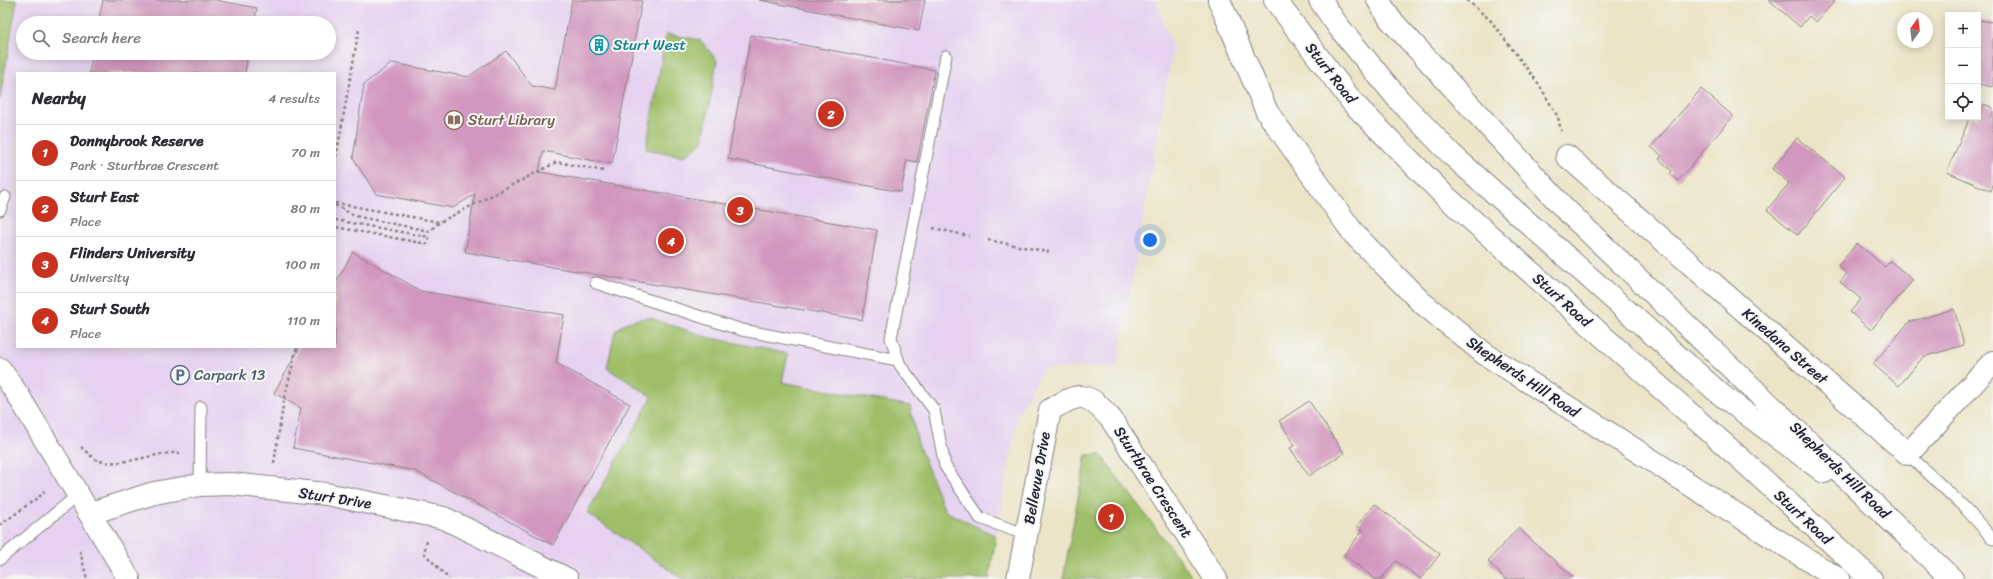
<!DOCTYPE html>
<meta charset="utf-8">
<style>
body{margin:0;font-family:Sriracha,sans-serif;background:#f2f2f3;color:#2b2b33}
.controls{position:absolute;right:12px;top:12px;display:grid;overflow:hidden;border-radius:0px;box-shadow:0 2px 10px #0003}
.controls button{width:36px;height:36px;display:grid;place-items:center;padding:0;border:0;border-bottom:1px solid #e1e1e2;background:#fff;color:#2b2b33;font:20px sans-serif}
.compass{position:absolute;left:1897px;top:12px;width:36px;height:36px;border-radius:50%;background:#fff;box-shadow:0 2px 10px #0003;rotate:14deg}
.you{position:absolute;left:1150px;top:240px;width:14px;height:14px;margin:-10px;border:3px solid #fff;border-radius:50%;background:#1a73e8;box-shadow:0 0 0 6px #1a73e833}
.badge{display:grid;place-items:center;width:26px;height:26px;border-radius:50%;background:#c8321e;color:#fff;font-size:13px;font-weight:700}
.pin{position:absolute;translate:-50% -50%;border:2px solid #fff;box-shadow:0 1px 4px #0006}
.list{margin:0;padding:0;list-style:none}
h2{display:flex;justify-content:space-between;align-items:center;height:52px;margin:0;padding:0 16px;font-size:17px}
h2 small{font-size:13px;font-weight:400;color:#7c7c81}
.list li{display:grid;grid-template-columns:26px 1fr auto;gap:12px;align-items:center;box-sizing:border-box;height:56px;padding:0 16px;border-top:1px solid #e1e1e2}
.list b{display:block;font-size:15px;white-space:nowrap}
.list p{margin:0;font-size:13px;white-space:nowrap;color:#7c7c81}
.list em{font-size:13px;font-style:normal;color:#7c7c81}
.icon{flex:none;width:22px;height:22px;fill:none;stroke:currentColor;stroke-width:2;stroke-linecap:round;stroke-linejoin:round}
.map{position:relative;flex:none;width:1993px;height:579px;overflow:hidden}
.search{position:absolute;background:#fff;box-shadow:0 2px 10px #0003;left:16px;top:16px;width:320px;height:44px;display:flex;align-items:center;gap:10px;box-sizing:border-box;padding:0 14px;border-radius:22px;color:#7c7c81;font-size:15px}
.panel{position:absolute;background:#fff;box-shadow:0 2px 10px #0003;left:16px;top:72px;width:320px;height:276px;border-radius:0px}
.map>svg:first-child{display:block}
.built{fill:#e6d2f0;fill-rule:evenodd}
.green{fill:#9ebf68;stroke:#607052}
.building{fill:#d197be}
.lines{fill:none;stroke-linecap:round;stroke-linejoin:round}
.service-casing{stroke:#878381;stroke-width:13}
.minor-casing{stroke:#878381;stroke-width:24}
.secondary-casing{stroke:#878381;stroke-width:24}
.path{stroke:#878381;stroke-width:2.5;stroke-dasharray:3 3;stroke-linecap:butt}
.service{stroke:#fff;stroke-width:11}
.minor{stroke:#fff;stroke-width:22}
.secondary{stroke:#fff;stroke-width:22}
.labels{text-anchor:middle;stroke-width:4;stroke-linejoin:round;paint-order:stroke}
.culture-label{font-size:15px;fill:#0d838f;stroke:#f6f6f2;text-anchor:start}
.street-label{font-size:15px;fill:#22223b;stroke:#f6f6f2}
.education-label{font-size:15px;fill:#785e54;stroke:#f6f6f2;text-anchor:start}
.service-label{font-size:15px;fill:#4e5e75;stroke:#f6f6f2;text-anchor:start}
</style>
<div class="map">
<svg width="1993" height="579" viewBox="0 0 1993 579">
<rect width="100%" height="100%" fill="#f6f6f2"/>
<filter id="ink" filterUnits="userSpaceOnUse"><feTurbulence type="fractalNoise" baseFrequency=".025" numOctaves="2"/><feDisplacementMap in="SourceGraphic" scale="8" xChannelSelector="R" yChannelSelector="G"/><feConvolveMatrix kernelMatrix="1 2 1 2 8 2 1 2 1" color-interpolation-filters="sRGB"/></filter>
<filter id="wash" filterUnits="userSpaceOnUse"><feTurbulence type="fractalNoise" baseFrequency=".012" numOctaves="4" result="noise"/><feDisplacementMap in="SourceGraphic" scale="16" xChannelSelector="R" yChannelSelector="G"/><feGaussianBlur stdDeviation="0.9" result="paint"/><feColorMatrix in="noise" values="0 0 0 0 0 0 0 0 0 0 0 0 0 0 0 0 0 1.4 0 .05"/><feComposite in="paint" operator="in"/></filter>
<g filter="url(#wash)">
<rect width="100%" height="100%" fill="#ece4c7"/>
<path class="built" d="M0,0H1156L1173,49L1117,367L1043,369L1018,414L989,579H0ZM23,23H329V53H23ZM17,73H335V347H17Z"/>
<g class="green">
<path d="M0,0H17L0,99Z"/>
<path d="M666,34L700,40L717,60L703,141L684,156L646,149Z"/>
<path d="M648,317L707,337L788,354L782,382L910,406L918,444L945,511L996,536L989,579H683L587,513L652,397L607,368L615,331L627,322Z"/>
<path d="M1100,454L1194,579H1063L1086,455Z"/>
</g>
<g id="blocks">
<g class="building">
<path d="M103,0H215L257,8L254,23H98Z"/>
<path d="M572,0H642L612,164L543,151L539,172L877,230L862,320L465,252L475,194L453,208L376,194L353,158L364,84L392,63L468,77L506,51L532,86L555,90Z"/>
<path d="M759,0H925L919,31Z"/>
<path d="M1769,0H1834L1835,1L1816,22L1809,16L1800,27Z"/>
<path d="M1978,20L1993,22V87L1978,84Z"/>
<path d="M751,35L935,70L917,162L907,160L901,192L728,159Z"/>
<path d="M93,53H248L245,73H89Z"/>
<path d="M1701,89L1733,116L1678,181L1670,174L1672,171L1659,159L1662,156L1651,147Z"/>
<path d="M1984,104L1993,108V185L1991,191L1947,172L1970,117L1978,119Z"/>
<path d="M1797,138L1845,177L1798,235L1767,210L1789,183L1772,169Z"/>
<path d="M1857,243L1885,267L1890,261L1913,280L1871,330L1850,312L1861,299L1840,282L1847,274L1838,266Z"/>
<path d="M353,252L421,291L564,315L556,363L630,404L553,545L415,471L293,448L301,408L274,393L300,347H335V284Z"/>
<path d="M1954,309L1964,345L1923,357L1899,386L1873,364L1909,322Z"/>
<path d="M1309,401L1344,453L1309,476L1290,448L1295,445L1279,421Z"/>
<path d="M1374,504L1440,554L1421,579L1396,561L1381,579H1375L1344,555L1363,530L1357,526Z"/>
<path d="M1518,528L1573,577L1571,579H1505L1488,561Z"/>
</g>
</g>
</g>
<g filter="url(#ink)">
<use href="#blocks" fill-opacity="0" stroke="#878381" stroke-width="1"/>
<g class="lines">
<defs>
<g id="service">
<path d="M946,56L891,338L900,365L934,410L945,466L980,518L1027,535"/>
<path d="M0,210L5,197"/>
<path d="M596,283L742,330L898,360"/>
<path d="M1908,454L1965,508L1993,539"/>
<path d="M200,485L201,407"/>
<path d="M0,559L78,495"/>
</g>
<g id="minor">
<path d="M1567,156L1908,454L1993,362"/>
<path d="M0,369L18,395L129,579"/>
<path d="M91,513L154,493L200,485L231,484L326,494L444,518L567,579"/>
<path d="M1018,579L1050,410C1082,391 1087,392 1111,419L1216,579"/>
</g>
<g id="secondary">
<path d="M1219,0L1267,112L1354,234L1420,301L1485,354L1838,579"/>
<path d="M1275,0L1353,103L1444,195L1743,461L1871,579"/>
<path d="M1320,0L1338,26L1399,100L1451,154L1720,394L1824,472"/>
<path d="M1378,0L1390,19L1565,209L1952,579"/>
</g>
</defs>
<use href="#service" class="service-casing"/>
<use href="#minor" class="minor-casing"/>
<use href="#secondary" class="secondary-casing"/>
<g class="path">
<path d="M1467,0L1491,21L1538,83L1558,117L1561,131"/>
<path d="M335,163L359,29"/>
<path d="M335,203L439,222"/>
<path d="M335,205L355,216L429,231L440,222L557,162L604,171"/>
<path d="M335,220L429,237L427,244L335,227"/>
<path d="M933,228L969,236"/>
<path d="M988,240L1049,252"/>
<path d="M81,447C85,450 90,456 95,459C116,470 155,451 180,453"/>
<path d="M274,463L284,400L297,347"/>
<path d="M0,525L44,493L43,489"/>
<path d="M427,541L424,553L449,579"/>
<path d="M80,551L87,579"/>
</g>
<use href="#service" class="service"/>
<use href="#minor" class="minor"/>
<use href="#secondary" class="secondary"/>
</g>
</g>
<defs>
<symbol id="building-ring" viewBox="-11 -11 22 22"><circle r="9.5" fill="#f6f6f2" stroke="#0f9aa8" stroke-width="1.5"/><path d="M-4-6H4V6H1V3H-1V6H-4ZM-2.5-4.3h1.7v1.8h-1.7ZM.8-4.3h1.7v1.8H.8ZM-2.5-1h1.7V.8h-1.7ZM.8-1h1.7V.8H.8Z" fill="#0f9aa8"/></symbol>
<symbol id="library-ring" viewBox="-11 -11 22 22"><circle r="9.5" fill="#f6f6f2" stroke="#8d6e63" stroke-width="1.5"/><path d="M-6-4Q-3-5.5-.7-3.5V5Q-3 3-6 4ZM6-4Q3-5.5 .7-3.5V5Q3 3 6 4Z" fill="#8d6e63"/></symbol>
<symbol id="parking-ring" viewBox="-11 -11 22 22"><circle r="9.5" fill="#f6f6f2" stroke="#5c6f8a" stroke-width="1.5"/><path d="M-3.5-5.5H1a3.5 3.5 0 0 1 0 7H-1V5.5H-3.5ZM-1-3.4V-.6H.8a1.4 1.4 0 0 0 0-2.8Z" fill="#5c6f8a"/></symbol>
</defs>
<g fill-rule="evenodd">
<use href="#building-ring" x="588" y="34" width="22" height="22"/>
<use href="#library-ring" x="443" y="109" width="22" height="22"/>
<use href="#parking-ring" x="169" y="364" width="22" height="22"/>
</g>
<g class="labels">
<g class="culture-label">
<text x="613" y="50">Sturt West</text>
</g>
<g class="street-label">
<text transform="translate(1331 73) rotate(52)" y="5">Sturt Road</text>
<text transform="translate(1562 300) rotate(42)" y="5">Sturt Road</text>
<text transform="translate(1785 346) rotate(41)" y="5">Kinedana Street</text>
<text transform="translate(1523 377) rotate(34)" y="5">Shepherds Hill Road</text>
<text transform="translate(1840 470) rotate(44)" y="5">Shepherds Hill Road</text>
<text transform="translate(1037 478) rotate(-80)" y="5">Bellevue Drive</text>
<text transform="translate(1153 482) rotate(57)" y="5">Sturtbrae Crescent</text>
<text transform="translate(335 498) rotate(9)" y="5">Sturt Drive</text>
<text transform="translate(1803 517) rotate(43)" y="5">Sturt Road</text>
</g>
<g class="education-label">
<text x="468" y="125">Sturt Library</text>
</g>
<g class="service-label">
<text x="194" y="380">Carpark 13</text>
</g>
</g>
</svg>
<div class="controls">
<button>+</button>
<button>−</button>
<button><svg class="icon" aria-label="locate" viewBox="0 0 24 24"><circle cx="12" cy="12" r="6"/><path d="M12 2v4M12 18v4M2 12h4M18 12h4"/></svg></button>
</div>
<svg class="compass" viewBox="-18 -18 36 36"><path d="M0-13l5 13h-10z" fill="#e53935"/><path d="M0 13l5-13h-10z" fill="#7c7c81"/></svg>
<div class="you"></div>
<div class="pin badge" style="left:1111px;top:517px">1</div>
<div class="pin badge" style="left:831px;top:114px">2</div>
<div class="pin badge" style="left:740px;top:210px">3</div>
<div class="pin badge" style="left:671px;top:241px">4</div>
<div class="search"><svg class="icon" aria-label="search" viewBox="0 0 24 24"><circle cx="10" cy="10" r="6"/><path d="M15 15l6 6"/></svg>Search here</div>
<section class="panel">
<h2>Nearby<small>4 results</small></h2>
<ul class="list">
<li><span class="badge">1</span><div><b>Donnybrook Reserve</b><p>Park · Sturtbrae Crescent</p></div><em>70 m</em></li>
<li><span class="badge">2</span><div><b>Sturt East</b><p>Place</p></div><em>80 m</em></li>
<li><span class="badge">3</span><div><b>Flinders University</b><p>University</p></div><em>100 m</em></li>
<li><span class="badge">4</span><div><b>Sturt South</b><p>Place</p></div><em>110 m</em></li>
</ul>
</section>
</div>
